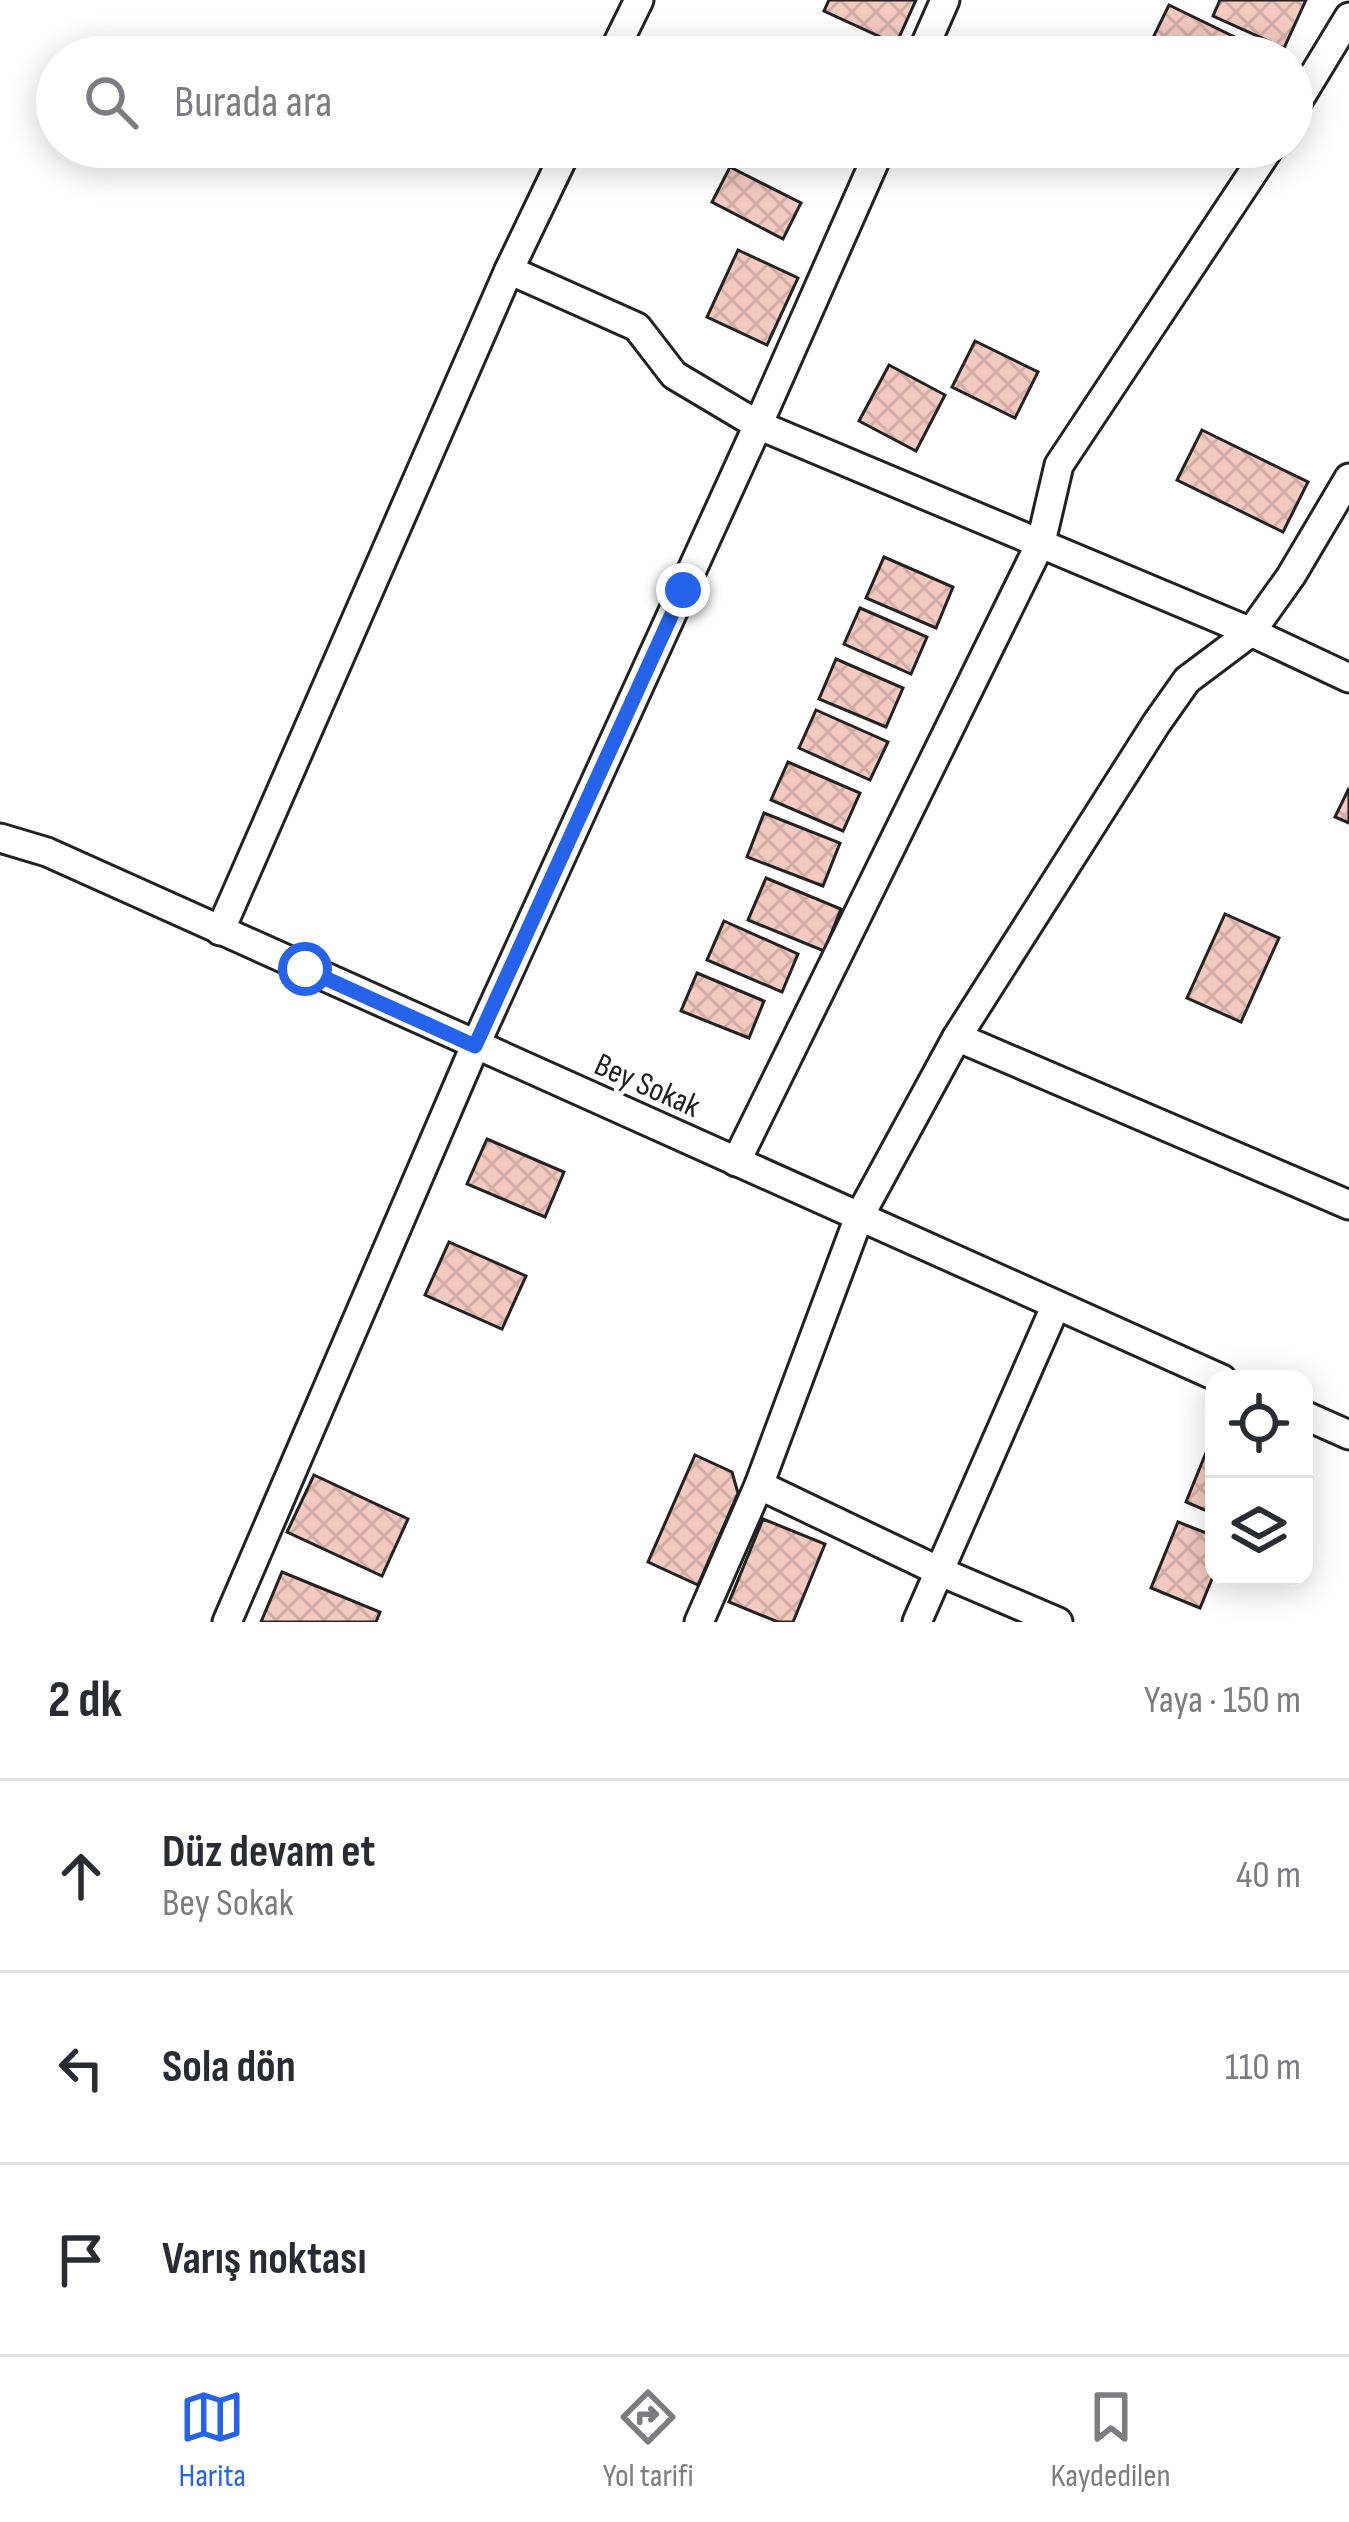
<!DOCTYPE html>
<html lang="tr">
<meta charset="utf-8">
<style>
body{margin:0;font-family:"Sofia Sans Condensed",sans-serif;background:#f7f7f7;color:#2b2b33}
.controls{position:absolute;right:36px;bottom:36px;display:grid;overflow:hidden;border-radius:24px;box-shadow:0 6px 30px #0003}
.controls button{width:108px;height:108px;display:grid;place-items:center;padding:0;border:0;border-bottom:3px solid #e1e1e2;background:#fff;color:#2b2b33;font:60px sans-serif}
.stop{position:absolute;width:36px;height:36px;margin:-27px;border:9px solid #2563eb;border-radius:50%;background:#fff}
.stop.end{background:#2563eb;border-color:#fff;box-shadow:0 3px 12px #0008}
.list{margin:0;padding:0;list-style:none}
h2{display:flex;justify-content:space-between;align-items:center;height:156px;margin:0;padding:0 48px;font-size:51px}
h2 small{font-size:39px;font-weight:400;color:#7c7c81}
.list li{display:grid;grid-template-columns:78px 1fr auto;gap:36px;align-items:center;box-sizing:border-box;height:192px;padding:0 48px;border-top:3px solid #e1e1e2}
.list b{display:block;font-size:45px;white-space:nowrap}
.list p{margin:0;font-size:39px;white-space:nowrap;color:#7c7c81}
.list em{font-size:39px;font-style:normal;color:#7c7c81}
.icon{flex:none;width:66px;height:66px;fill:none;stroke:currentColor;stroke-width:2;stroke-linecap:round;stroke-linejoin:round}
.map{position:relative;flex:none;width:1349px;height:1622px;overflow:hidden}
.search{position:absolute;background:#fff;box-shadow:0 6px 30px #0003;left:36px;right:36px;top:36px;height:132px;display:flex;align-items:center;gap:30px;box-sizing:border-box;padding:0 42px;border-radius:66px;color:#7c7c81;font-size:45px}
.sheet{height:732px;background:#fff}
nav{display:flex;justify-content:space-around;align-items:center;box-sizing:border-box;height:168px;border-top:3px solid #e1e1e2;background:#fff;font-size:33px;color:#7c7c81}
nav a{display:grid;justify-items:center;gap:6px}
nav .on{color:#2563eb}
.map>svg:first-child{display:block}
.building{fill:url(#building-cross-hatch);stroke:#222;stroke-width:3}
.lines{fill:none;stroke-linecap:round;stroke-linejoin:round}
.minor-casing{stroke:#222;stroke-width:33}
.minor{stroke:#fff;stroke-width:27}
.route{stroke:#2563eb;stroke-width:15}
.labels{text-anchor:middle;stroke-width:9;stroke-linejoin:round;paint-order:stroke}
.street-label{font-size:33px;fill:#222;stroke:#fff}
</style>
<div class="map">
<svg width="1349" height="1622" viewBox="0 0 1349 1622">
<defs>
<pattern id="building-cross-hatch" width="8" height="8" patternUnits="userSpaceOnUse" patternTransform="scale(3)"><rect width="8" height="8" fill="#f3c9c0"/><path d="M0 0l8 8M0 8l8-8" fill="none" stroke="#d0aca5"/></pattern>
</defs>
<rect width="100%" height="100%" fill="#fff"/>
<g class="building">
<path d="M829,0H916L896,44L824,11Z"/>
<path d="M1220,0H1306L1284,48L1213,16Z"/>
<path d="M1169,5L1253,46L1248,57H1151L1145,54Z"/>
<path d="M986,39L1020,57H977Z"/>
<path d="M730,167L801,203L783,239L712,202Z"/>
<path d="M738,250L798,278L767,345L707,317Z"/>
<path d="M975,341L1038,372L1015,418L952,387Z"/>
<path d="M889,365L945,395L916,451L859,421Z"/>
<path d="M1202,430L1308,482L1283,532L1177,480Z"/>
<path d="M884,557L953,587L936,628L866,598Z"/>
<path d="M860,608L927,637L911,674L844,644Z"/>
<path d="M836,659L903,688L886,727L819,699Z"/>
<path d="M816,710L888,742L870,780L799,748Z"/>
<path d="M788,762L860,793L843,831L771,800Z"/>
<path d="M1349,788V823L1335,817Z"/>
<path d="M764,813L840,843L823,886L747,857Z"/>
<path d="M766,878L841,909L824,951L748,920Z"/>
<path d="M1225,914L1279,938L1241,1022L1187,998Z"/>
<path d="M724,921L798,954L782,992L707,960Z"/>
<path d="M697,973L764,1001L749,1038L681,1011Z"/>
<path d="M487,1139L564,1172L545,1217L467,1184Z"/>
<path d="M449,1242L526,1276L502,1329L425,1295Z"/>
<path d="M1214,1433V1514L1186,1502Z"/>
<path d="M695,1455L732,1472L738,1493L698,1585L648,1562Z"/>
<path d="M314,1475L408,1519L382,1576L287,1532Z"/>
<path d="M763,1519L825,1544L793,1622H778L729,1602Z"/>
<path d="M1178,1522L1214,1536V1574L1200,1608L1151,1588Z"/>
<path d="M282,1572L380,1612L376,1622H261Z"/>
</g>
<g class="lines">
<defs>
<g id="minor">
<path d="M611,57L639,0"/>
<path d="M920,57L945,0"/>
<path d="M1292,111L1349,17"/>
<path d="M509,270L637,327L674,375L758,425L1251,632L1349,678"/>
<path d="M0,838L47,852L1222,1379"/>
<path d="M220,931L509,270L568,147"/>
<path d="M957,1037L1349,1205"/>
<path d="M736,1162L1041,542L1059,465L1270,147"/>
<path d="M1304,1415L1349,1435"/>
<path d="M759,1485L941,1572L1058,1622"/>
<path d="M227,1622L475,1046L758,425L881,147"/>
<path d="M699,1622L759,1485L859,1217L957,1037L1156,724L1187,680L1251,632L1291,576L1349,478"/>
<path d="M917,1622L1056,1305"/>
</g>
</defs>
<use href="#minor" class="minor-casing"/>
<use href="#minor" class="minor"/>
</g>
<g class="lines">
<path class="route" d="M305,969L475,1046L683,590"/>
</g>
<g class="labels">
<g class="street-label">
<text transform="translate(648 1084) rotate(24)" y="12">Bey Sokak</text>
</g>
</g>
</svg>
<div class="controls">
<button><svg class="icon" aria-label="locate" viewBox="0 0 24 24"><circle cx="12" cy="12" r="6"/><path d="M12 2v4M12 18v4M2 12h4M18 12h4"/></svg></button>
<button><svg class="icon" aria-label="layers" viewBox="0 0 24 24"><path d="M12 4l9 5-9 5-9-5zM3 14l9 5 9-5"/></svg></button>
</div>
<div class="stop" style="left:305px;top:969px"></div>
<div class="stop end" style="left:683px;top:590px"></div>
<div class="search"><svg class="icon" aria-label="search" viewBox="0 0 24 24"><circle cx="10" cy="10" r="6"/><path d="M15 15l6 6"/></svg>Burada ara</div>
</div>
<section class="sheet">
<h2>2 dk<small>Yaya · 150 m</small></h2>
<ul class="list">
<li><svg class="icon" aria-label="ahead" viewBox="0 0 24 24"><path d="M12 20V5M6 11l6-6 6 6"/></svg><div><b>Düz devam et</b><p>Bey Sokak</p></div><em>40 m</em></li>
<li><svg class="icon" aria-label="left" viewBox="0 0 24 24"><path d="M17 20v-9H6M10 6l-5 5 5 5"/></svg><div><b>Sola dön</b></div><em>110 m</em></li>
<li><svg class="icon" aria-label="arrive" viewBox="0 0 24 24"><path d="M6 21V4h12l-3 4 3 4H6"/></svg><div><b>Varış noktası</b></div></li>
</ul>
</section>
<nav>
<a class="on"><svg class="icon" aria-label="map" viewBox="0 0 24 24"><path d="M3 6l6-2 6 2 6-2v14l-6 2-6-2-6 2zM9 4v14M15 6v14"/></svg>Harita</a>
<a><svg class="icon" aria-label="directions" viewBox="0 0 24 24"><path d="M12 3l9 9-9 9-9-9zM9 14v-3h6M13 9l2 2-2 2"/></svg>Yol tarifi</a>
<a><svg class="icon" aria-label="saved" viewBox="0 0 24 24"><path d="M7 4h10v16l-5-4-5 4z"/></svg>Kaydedilen</a>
</nav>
